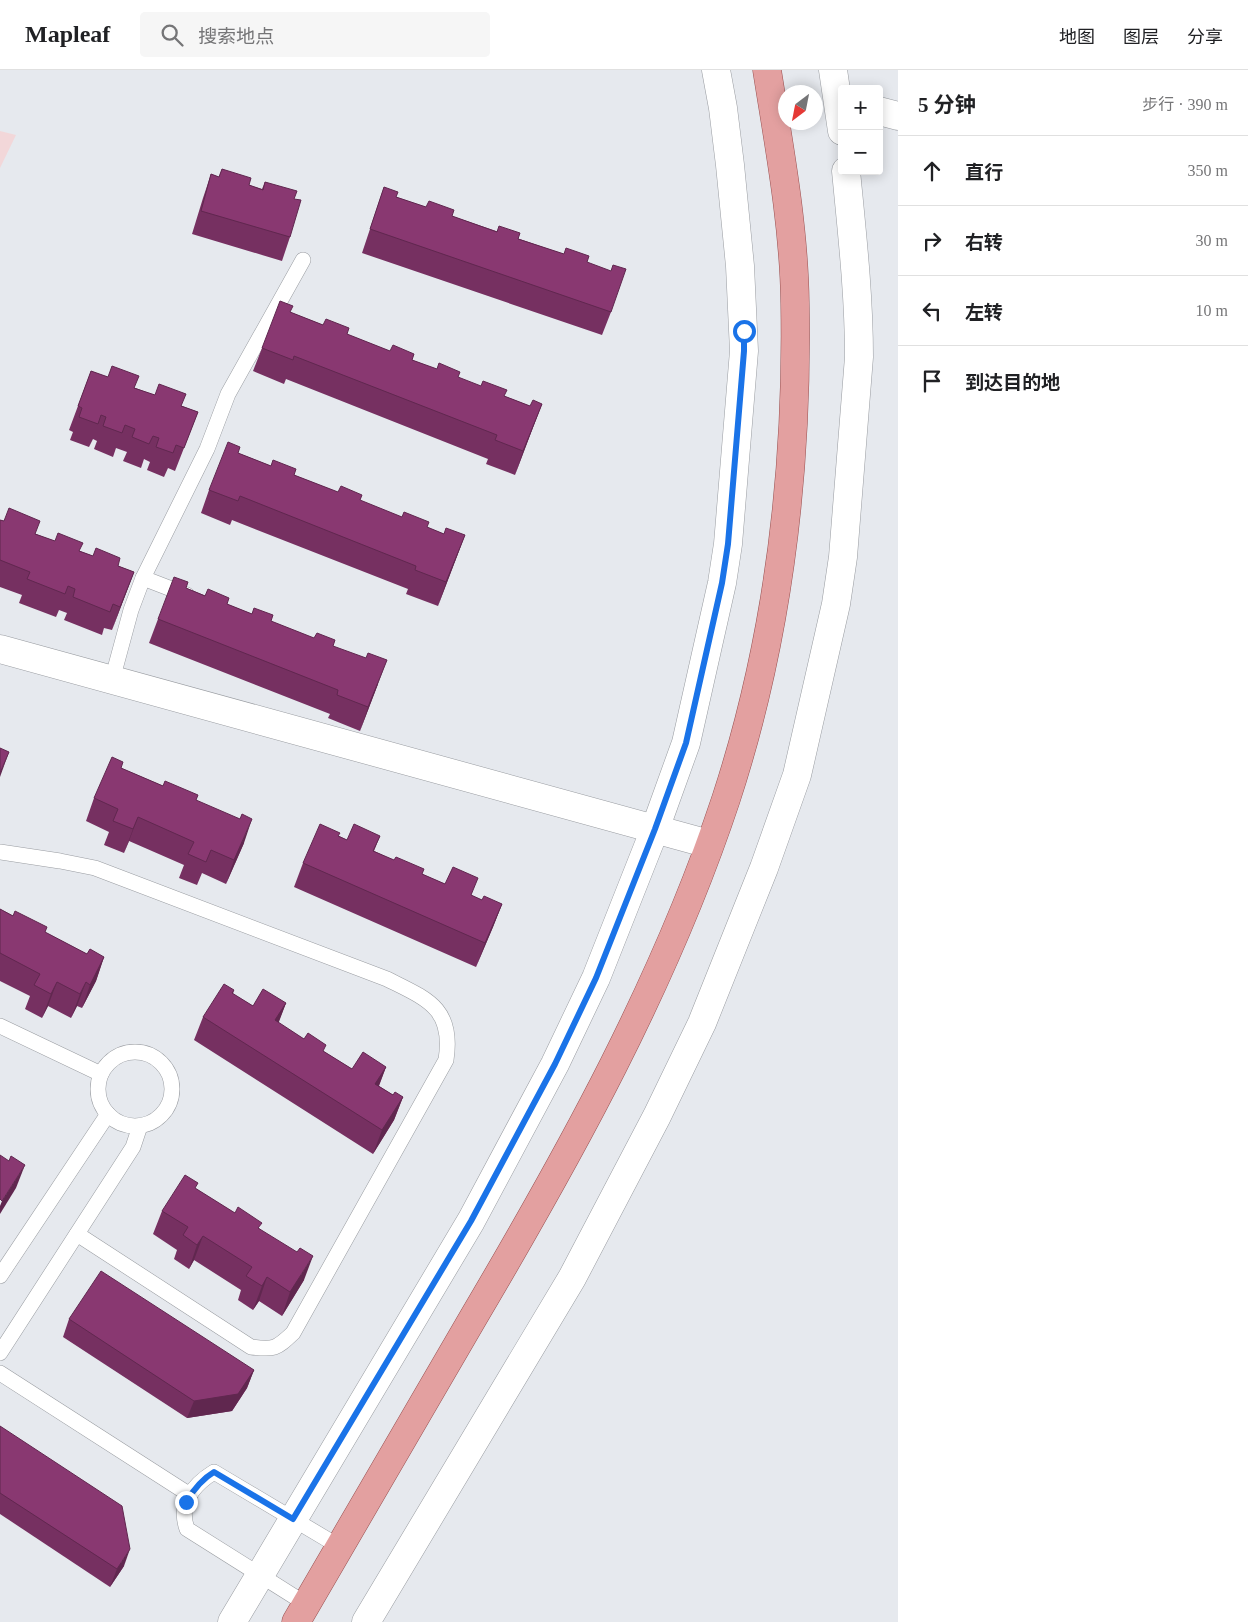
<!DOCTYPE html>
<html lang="zh">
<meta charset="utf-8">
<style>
body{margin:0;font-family:"Times New Roman","Noto Sans SC",serif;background:#f6f6f6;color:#202124}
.controls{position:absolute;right:15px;top:15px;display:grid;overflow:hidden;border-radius:5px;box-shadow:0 2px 12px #0003}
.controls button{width:45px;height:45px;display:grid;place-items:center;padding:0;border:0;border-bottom:1px solid #e0e0e0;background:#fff;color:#202124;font:25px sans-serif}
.compass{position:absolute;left:778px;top:15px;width:45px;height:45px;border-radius:50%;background:#fff;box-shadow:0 2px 12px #0003;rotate:212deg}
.stop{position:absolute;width:15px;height:15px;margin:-11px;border:4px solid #1a73e8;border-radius:50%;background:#fff}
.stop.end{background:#1a73e8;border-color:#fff;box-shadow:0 1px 5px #0008}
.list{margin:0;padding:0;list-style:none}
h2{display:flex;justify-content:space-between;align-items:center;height:65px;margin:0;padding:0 20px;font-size:21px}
h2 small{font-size:16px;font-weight:400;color:#757577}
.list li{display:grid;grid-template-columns:32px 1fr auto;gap:15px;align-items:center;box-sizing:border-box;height:70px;padding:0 20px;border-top:1px solid #e0e0e0}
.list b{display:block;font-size:19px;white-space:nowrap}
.list em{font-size:16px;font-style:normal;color:#757577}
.icon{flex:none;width:28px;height:28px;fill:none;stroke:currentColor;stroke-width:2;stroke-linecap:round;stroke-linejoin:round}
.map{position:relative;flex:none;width:898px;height:1552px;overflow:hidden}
header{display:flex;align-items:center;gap:30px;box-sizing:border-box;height:70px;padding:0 25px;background:#fff;border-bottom:1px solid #e0e0e0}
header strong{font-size:24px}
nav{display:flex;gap:28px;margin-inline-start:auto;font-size:18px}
.search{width:350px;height:45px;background:#f6f6f6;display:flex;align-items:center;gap:12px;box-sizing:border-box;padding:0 18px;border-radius:5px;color:#757577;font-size:19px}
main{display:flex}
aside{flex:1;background:#fff}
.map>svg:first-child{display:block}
.commercial{fill:#f2d7d9}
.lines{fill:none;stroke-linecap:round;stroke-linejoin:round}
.lane-casing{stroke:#999ca1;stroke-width:16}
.street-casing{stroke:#999ca1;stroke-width:29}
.primary-casing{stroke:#984f4f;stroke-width:29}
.lane{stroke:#fff;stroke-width:15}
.street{stroke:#fff;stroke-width:28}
.primary{stroke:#e3a0a0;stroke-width:28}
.wall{fill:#763061}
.shaded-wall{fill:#60274f}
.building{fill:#893871;stroke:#60274f}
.route{stroke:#1a73e8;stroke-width:6}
</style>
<header>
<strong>Mapleaf</strong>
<div class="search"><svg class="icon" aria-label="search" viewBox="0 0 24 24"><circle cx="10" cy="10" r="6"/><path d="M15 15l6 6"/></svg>搜索地点</div>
<nav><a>地图</a><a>图层</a><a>分享</a></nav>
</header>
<main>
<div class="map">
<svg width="898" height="1552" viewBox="0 0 898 1552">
<rect width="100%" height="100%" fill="#e6e9ee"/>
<path class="commercial" d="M0,61L16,65L0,98Z"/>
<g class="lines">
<defs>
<g id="lane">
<path d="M143,508L187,525"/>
<path d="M112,610L131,540L143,508L207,379L228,324L303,190"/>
<path d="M0,782L60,791L95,798L387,909C427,929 454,938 446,990L293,1263C276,1279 274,1280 251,1277L77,1164"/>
<path d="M0,956L101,1004"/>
<circle cx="135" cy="1019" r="37"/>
<path d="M0,1206L108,1044"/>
<path d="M0,1283L133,1077L140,1056"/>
<path d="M0,1303L190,1425"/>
<path d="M306,1534L187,1459C178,1434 193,1415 214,1402L340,1477"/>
</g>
<g id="street">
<path d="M833,0L842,61"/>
<path d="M879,41L898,46"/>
<path d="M0,579L709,774"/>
<path d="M232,1552L471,1151L555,994L596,908L655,759L686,673L722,513L728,474L744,281L740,196L730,95L723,38L716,0"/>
<path d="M366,1552L572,1208L657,1046L702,953L764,798L797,705L836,534L843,487L859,287C859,225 852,163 846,101"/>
</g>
<path id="primary" d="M296,1552C355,1451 414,1349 473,1248C571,1082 665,913 726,729C778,570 798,400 795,233C794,155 779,76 767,0"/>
</defs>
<use href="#lane" class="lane-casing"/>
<use href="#street" class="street-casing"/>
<use href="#primary" class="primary-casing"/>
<use href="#lane" class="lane"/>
<use href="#street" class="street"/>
<use href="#primary" class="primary"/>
</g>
<g class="wall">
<path d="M222,99L249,115L262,119L265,112L294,129L290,167L282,191L192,164L203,128L211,104L219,107Z"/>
<path d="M384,117L396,127L587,192L611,242L602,265L362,183Z"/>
<path d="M290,242L530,336L542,334L515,405L486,394L488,389L286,309L284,314L253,301L262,278Z"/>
<path d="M91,301L198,342L175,401L168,398L164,407L147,400L150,392L144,389L141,398L123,391L127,382L116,378L113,387L94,379L97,371L93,369L89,377L70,370L73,362L69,360Z"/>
<path d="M238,383L444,464L465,465L438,536L406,524L408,519L232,450L230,455L201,443L209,420Z"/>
<path d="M0,450L134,502L112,560L104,558L102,565L64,550L67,543L59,540L56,547L19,533L22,525L0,517Z"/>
<path d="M186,518L333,576L378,614L360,661L328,648L330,644L149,573L158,549Z"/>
<path d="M121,698L196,730L244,773L226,814L202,803L197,815L179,808L184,795L129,771L124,783L104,775L109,762L86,751L94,728Z"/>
<path d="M339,766L347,770L380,766L374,781L422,804L482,830L502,834L493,857L476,897L294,817L303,793Z"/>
<path d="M0,839L87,884L104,887L96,911L82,938L77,936L71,948L48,936L42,948L25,939L30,926L0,911Z"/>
<path d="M234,920L233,924L253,936L286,933L278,953L352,999L386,997L379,1016L393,1025L403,1027L394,1050L373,1084L194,970L203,947Z"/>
<path d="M196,1119L260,1159L304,1210L282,1246L259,1231L253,1240L238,1230L241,1220L194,1190L189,1199L174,1189L177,1180L153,1164L162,1141Z"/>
<path d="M69,1249L254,1300L247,1318L232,1341L187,1348L63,1267Z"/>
<path d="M0,1356L124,1496L110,1517L0,1444Z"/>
</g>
<g class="shaded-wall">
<path d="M542,334L533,357L515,405L523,381Z"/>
<path d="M465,465L456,489L438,536L446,512Z"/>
<path d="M134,502L125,526L112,560L120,537Z"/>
<path d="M387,590L378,614L360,661L368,637Z"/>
<path d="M9,682L0,707V703Z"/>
<path d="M138,747L129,771L124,783L133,759Z"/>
<path d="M252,749L244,773L226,814L234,790Z"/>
<path d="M502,834L493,857L476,897L485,873Z"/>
<path d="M104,887L96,911L82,938L90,915Z"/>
<path d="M57,912L48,936L42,948L51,924Z"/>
<path d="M86,912L77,936L71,948L80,924Z"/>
<path d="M286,933L277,957L275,950Z"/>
<path d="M386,997L377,1020L375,1014Z"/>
<path d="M403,1027L394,1050L373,1084L382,1060Z"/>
<path d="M25,1095L16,1118L0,1144V1136L2,1131Z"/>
<path d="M203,1166L194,1190L189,1199L197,1175Z"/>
<path d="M313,1186L304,1210L282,1246L290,1222Z"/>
<path d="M267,1207L259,1231L253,1240L262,1216Z"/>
<path d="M254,1300L247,1318L232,1341L187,1348L194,1331Z"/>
<path d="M130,1479L124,1496L110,1517L117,1499Z"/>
</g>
<g class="building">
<path d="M222,99L251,108L249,115L263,120L265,112L297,121L294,129L301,130L290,167L201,141L211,104L219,107Z"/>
<path d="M384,117L398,122L396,127L426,137L429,131L454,140L452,146L497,162L499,156L520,163L518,169L564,184L566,178L589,186L587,192L611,201L613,195L626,199L611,242L370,159Z"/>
<path d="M280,231L293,236L290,242L323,255L326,249L349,258L347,264L390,281L393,275L414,284L412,290L437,299L439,293L460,302L458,307L481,316L483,311L507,320L504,326L530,336L533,330L542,334L523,381L495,370L497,365L294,286L293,290L262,278Z"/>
<path d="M112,296L139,306L134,318L155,325L159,314L186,324L181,336L198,342L184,378L176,375L173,383L156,377L159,368L153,366L149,374L132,367L135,359L125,355L122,363L103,356L106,347L101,345L98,354L79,347L82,338L78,336L91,301L108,307Z"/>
<path d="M228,372L240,377L238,383L271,396L273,390L296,399L294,405L338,422L341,416L362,425L360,430L402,447L404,442L429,452L427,457L444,464L446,458L465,465L446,512L415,500L416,496L240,426L238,431L209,420Z"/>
<path d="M9,438L40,451L35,464L55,471L58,463L83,473L79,481L93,486L96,478L120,488L118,496L134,502L120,537L113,534L110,542L73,527L75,519L68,516L65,524L27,509L30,502L0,490V450L4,451Z"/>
<path d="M174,507L188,512L186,518L205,526L208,519L229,528L227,534L252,544L254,538L273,545L271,551L314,568L317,563L335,570L333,576L366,588L368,583L387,590L368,637L337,625L338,620L158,549Z"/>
<path d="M0,678L9,682L0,703Z"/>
<path d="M112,687L123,692L121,698L163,716L165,711L198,725L196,730L240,749L242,744L252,749L234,790L211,780L206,792L188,784L194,772L138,747L133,759L113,751L118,739L94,728Z"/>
<path d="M320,754L340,763L338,766L347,770L354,754L380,766L373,781L394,790L396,787L424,799L422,804L445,814L453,797L478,808L471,825L482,830L484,826L502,834L485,873L303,793Z"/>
<path d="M0,839L13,846L15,841L47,857L45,862L87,884L90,879L104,887L90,915L86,912L80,924L57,912L51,924L34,915L40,904L0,883Z"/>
<path d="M224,914L234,920L232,923L253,936L263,919L286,933L275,950L304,969L308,963L326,975L323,981L352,999L363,982L386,997L375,1014L393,1025L395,1022L403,1027L382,1060L203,947Z"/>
<path d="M0,1085L9,1091L11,1086L25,1095L2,1131L0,1129Z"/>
<path d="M185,1105L198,1113L195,1118L235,1143L238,1137L262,1153L258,1158L297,1182L300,1178L313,1186L290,1222L267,1207L262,1216L246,1206L252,1197L203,1166L197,1175L183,1165L188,1157L162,1141Z"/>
<path d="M101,1201L254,1300L238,1324L194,1331L69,1249Z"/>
<path d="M0,1356L122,1436L130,1479L117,1499L0,1423Z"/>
</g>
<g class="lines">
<path class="route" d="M186,1432C194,1419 202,1409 214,1402L293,1449L471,1151L555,994L596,908L655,759L686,673L722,513L728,474L744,281V261"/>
</g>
</svg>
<div class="controls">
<button>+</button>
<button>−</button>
</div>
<svg class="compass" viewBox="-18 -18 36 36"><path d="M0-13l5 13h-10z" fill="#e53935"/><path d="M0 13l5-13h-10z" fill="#757577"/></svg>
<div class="stop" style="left:744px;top:261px"></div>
<div class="stop end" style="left:186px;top:1432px"></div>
</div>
<aside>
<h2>5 分钟<small>步行 · 390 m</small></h2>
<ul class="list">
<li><svg class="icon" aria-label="ahead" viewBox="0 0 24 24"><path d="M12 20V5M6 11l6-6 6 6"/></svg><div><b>直行</b></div><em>350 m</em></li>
<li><svg class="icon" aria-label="right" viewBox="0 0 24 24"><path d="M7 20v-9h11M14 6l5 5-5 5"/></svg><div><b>右转</b></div><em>30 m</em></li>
<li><svg class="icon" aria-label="left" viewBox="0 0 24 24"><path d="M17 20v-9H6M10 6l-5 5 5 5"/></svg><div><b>左转</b></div><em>10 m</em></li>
<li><svg class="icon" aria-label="arrive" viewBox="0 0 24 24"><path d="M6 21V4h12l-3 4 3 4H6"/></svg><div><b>到达目的地</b></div></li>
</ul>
</aside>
</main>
